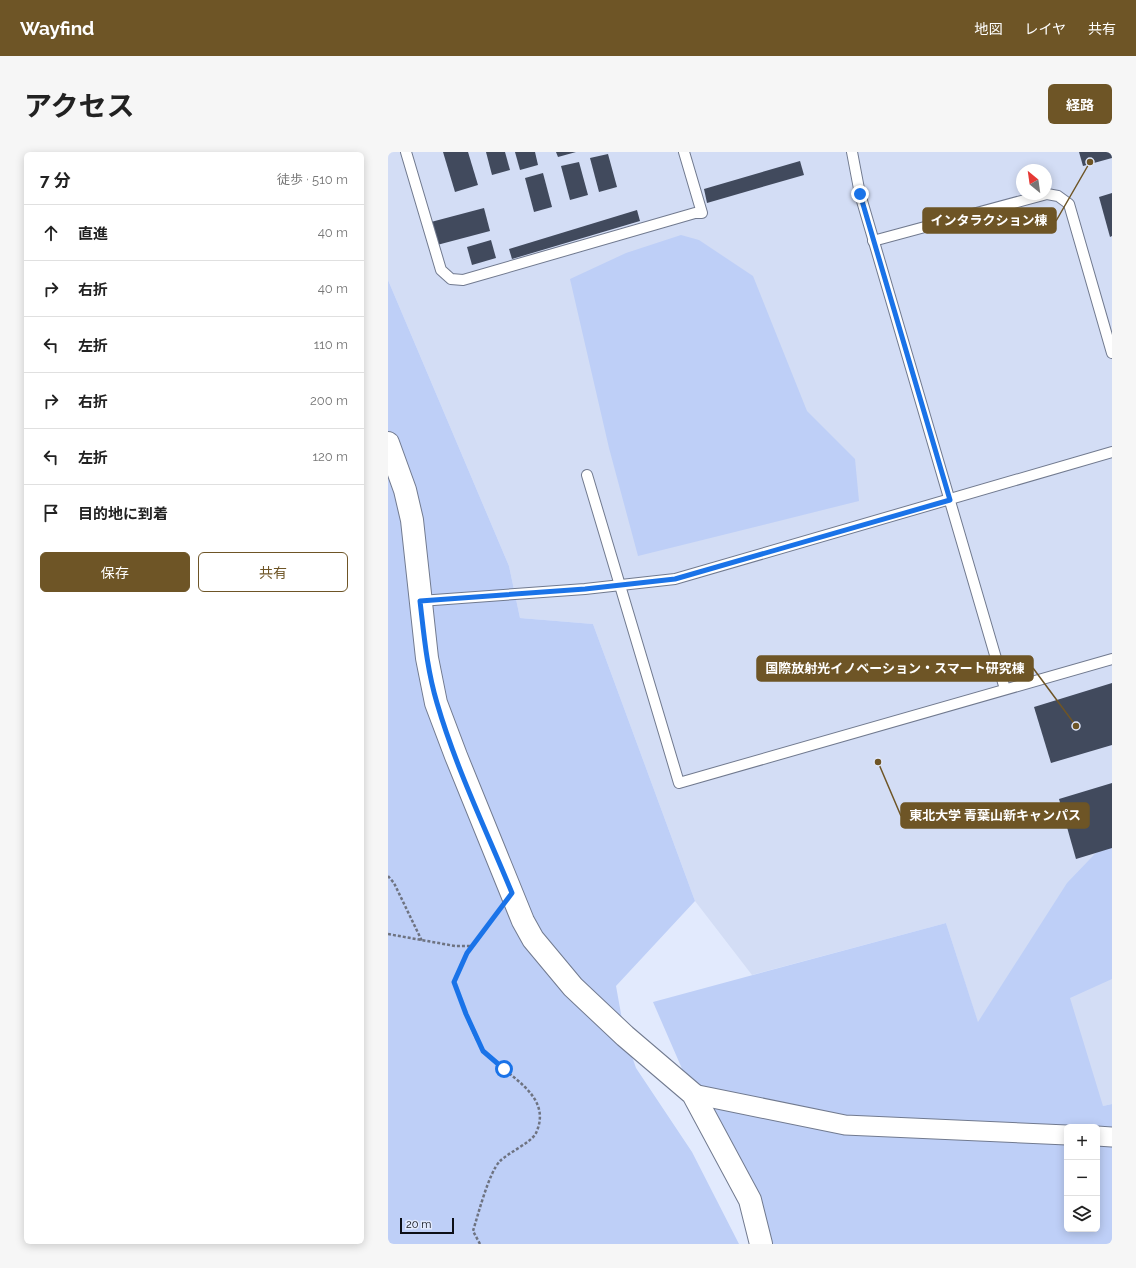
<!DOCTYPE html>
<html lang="ja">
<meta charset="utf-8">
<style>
body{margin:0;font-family:Raleway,"Noto Sans JP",sans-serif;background:#f6f6f6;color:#222}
.controls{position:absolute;right:12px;bottom:12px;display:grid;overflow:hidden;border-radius:6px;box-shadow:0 2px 10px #0003}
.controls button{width:36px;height:36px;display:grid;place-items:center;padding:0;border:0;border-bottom:1px solid #e0e0e0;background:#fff;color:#222;font:20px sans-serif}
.compass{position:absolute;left:628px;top:12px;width:36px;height:36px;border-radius:50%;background:#fff;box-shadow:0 2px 10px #0003;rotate:331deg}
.scale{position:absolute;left:12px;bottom:10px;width:54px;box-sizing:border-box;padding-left:4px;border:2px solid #0c0f17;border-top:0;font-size:11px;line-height:14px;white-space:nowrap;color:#0c0f17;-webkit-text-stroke:3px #e2eafd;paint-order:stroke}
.stop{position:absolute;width:12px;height:12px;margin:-9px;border:3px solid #1a73e8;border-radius:50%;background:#fff}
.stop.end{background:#1a73e8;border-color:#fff;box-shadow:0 1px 4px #0008}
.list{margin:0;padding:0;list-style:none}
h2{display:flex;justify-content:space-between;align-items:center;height:52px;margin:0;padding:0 16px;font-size:17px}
h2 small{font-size:13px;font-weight:400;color:#767676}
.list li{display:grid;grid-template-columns:26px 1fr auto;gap:12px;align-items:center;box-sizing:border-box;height:56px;padding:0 16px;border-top:1px solid #e0e0e0}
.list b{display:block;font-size:15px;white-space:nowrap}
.list em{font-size:13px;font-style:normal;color:#767676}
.actions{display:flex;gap:8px;padding:12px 16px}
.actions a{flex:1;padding:9px 0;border:1px solid #6e5526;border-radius:6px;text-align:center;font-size:14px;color:#6e5526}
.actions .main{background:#6e5526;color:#fff}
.icon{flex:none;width:22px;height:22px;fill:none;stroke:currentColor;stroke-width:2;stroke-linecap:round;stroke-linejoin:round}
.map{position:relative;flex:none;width:724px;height:1092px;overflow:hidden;border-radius:6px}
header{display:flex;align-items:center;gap:24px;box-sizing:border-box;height:56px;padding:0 20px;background:#6e5526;color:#fff}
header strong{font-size:19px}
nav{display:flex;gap:22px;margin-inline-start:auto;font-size:14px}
.intro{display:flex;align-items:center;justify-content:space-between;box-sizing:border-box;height:96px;padding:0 24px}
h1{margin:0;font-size:28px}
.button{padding:10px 18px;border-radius:6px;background:#6e5526;color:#fff;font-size:14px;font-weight:700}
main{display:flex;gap:24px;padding:0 24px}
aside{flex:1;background:#fff;border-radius:6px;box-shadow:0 2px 10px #0003}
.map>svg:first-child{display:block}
.built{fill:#d3ddf5;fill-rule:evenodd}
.green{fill:#becff7;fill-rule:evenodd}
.building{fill:#414a5d}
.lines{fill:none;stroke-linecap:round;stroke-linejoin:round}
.service-casing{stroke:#717a8f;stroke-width:12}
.minor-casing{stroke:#717a8f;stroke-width:21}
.tertiary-casing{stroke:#717a8f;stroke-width:24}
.path{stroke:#6e7381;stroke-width:2.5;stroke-dasharray:3 2;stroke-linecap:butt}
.service{stroke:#fff;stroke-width:10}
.minor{stroke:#fff;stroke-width:19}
.tertiary{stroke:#fff;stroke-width:22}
.route{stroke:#1a73e8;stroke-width:5}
.leader{fill:none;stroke:#6e5526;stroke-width:1.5}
.callout-dot{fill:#6e5526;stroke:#e2eafd;stroke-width:1.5}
.callout{fill:#6e5526;stroke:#6e5526;stroke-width:1.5}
.callout-label{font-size:13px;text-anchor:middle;font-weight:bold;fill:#fff}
</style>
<header>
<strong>Wayfind</strong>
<nav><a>地図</a><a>レイヤ</a><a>共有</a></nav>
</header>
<div class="intro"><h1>アクセス</h1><a class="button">経路</a></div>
<main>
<aside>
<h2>7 分<small>徒歩 · 510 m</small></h2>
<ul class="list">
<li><svg class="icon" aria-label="ahead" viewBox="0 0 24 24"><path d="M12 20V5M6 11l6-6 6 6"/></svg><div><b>直進</b></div><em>40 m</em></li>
<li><svg class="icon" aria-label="right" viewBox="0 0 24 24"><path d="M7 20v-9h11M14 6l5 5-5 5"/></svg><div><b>右折</b></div><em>40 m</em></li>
<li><svg class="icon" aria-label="left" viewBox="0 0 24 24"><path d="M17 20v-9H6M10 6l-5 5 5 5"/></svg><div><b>左折</b></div><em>110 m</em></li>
<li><svg class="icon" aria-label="right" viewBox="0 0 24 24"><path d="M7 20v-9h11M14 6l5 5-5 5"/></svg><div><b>右折</b></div><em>200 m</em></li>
<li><svg class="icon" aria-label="left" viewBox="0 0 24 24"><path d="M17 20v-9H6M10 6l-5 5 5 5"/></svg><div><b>左折</b></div><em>120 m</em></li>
<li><svg class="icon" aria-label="arrive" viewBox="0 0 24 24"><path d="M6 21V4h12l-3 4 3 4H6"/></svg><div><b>目的地に到着</b></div></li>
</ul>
<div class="actions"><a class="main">保存</a><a>共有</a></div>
</aside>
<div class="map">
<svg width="724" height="1092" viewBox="0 0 724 1092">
<rect width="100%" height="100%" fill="#e2eafd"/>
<path class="built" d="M0,0H724V952L715,954L590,871L558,771L364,823L307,749L205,472L132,466L121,414L0,128ZM634,18H658V42H634Z"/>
<g class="green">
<path d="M293,83L311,88L365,124L419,259L467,307L471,349L250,404L221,296L182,127L238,101Z"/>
<path d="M0,128L121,414L132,466L205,472L307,749L228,834L237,884L248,916L304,1000L351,1092H0Z"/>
<path d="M724,684V827L682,846L715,954L724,952V1092H382L305,942L265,850L558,771L590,870L679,731ZM679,975H709V1077H679Z"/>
</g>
<g class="building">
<path d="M55,0H80L90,33L67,40Z"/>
<path d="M98,0H117L122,18L104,23Z"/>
<path d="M127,0H147L150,13L132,18Z"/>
<path d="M168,0H188L170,5Z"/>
<path d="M691,0H724V6L695,14Z"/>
<path d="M220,2L229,35L211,40L202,6Z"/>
<path d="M412,9L416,23L319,51L316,37Z"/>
<path d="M191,10L200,43L182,48L173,14Z"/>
<path d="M155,21L164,55L146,60L137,26Z"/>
<path d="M724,41V84L722,85L711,45Z"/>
<path d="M96,56L102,79L49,93L43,70Z"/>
<path d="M249,58L252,69L124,107L121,97Z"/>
<path d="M103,88L108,106L84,113L79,95Z"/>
<path d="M724,531V593L663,611L646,555Z"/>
<path d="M724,631V696L688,707L671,647Z"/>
</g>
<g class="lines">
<defs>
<g id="service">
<path d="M18,0L53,118L63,127L75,128L307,61H314L296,0"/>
<path d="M464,0L472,42L617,537"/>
<path d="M485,89L659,42L670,44L681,52L724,201"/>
<path d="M199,323L291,631L724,507"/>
<path d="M32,449L197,437L287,427L724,300"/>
</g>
<g id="minor">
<path d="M305,942L457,973L679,983"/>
<path d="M709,984L724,985"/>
</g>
<path id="tertiary" d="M0,291L17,338L24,368L39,506L48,551L68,604L135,769L145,787L185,835L237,884L305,942L362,1048L373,1092"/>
</defs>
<use href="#service" class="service-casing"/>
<use href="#minor" class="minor-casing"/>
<use href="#tertiary" class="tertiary-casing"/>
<g class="path">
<path d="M0,724L6,731L34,789"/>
<path d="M0,782L67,794H84"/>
<path d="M92,1092L85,1079C90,1063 101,1020 112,1009C120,1001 144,990 148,981C166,942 117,924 96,899C85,886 73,847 66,830L79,801L109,760"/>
</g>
<use href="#service" class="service"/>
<use href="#minor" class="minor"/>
<use href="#tertiary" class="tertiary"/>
</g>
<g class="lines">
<path class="route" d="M116,917L95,899L78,862L66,830L79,801L124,741C98,678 68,616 49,551C39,518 36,483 32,449L197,437L287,427L562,348L472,42"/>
</g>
<path class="leader" d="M702 10L668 69M688 574L645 516M490 610L513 664"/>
<g class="callout-dot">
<circle cx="702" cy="10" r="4"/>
<circle cx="688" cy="574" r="4"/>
<circle cx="490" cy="610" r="4"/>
</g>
<g class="callout">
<rect x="535" y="56" width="133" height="25" rx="4"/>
<rect x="369" y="504" width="276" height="25" rx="4"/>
<rect x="513" y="651" width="188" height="25" rx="4"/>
</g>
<g class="callout-label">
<text x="601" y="73">インタラクション棟</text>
<text x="507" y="521">国際放射光イノベーション・スマート研究棟</text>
<text x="607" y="668">東北大学 青葉山新キャンパス</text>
</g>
</svg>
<div class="controls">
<button>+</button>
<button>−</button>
<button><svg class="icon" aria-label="layers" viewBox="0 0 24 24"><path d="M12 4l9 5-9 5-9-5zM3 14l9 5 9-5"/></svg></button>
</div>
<svg class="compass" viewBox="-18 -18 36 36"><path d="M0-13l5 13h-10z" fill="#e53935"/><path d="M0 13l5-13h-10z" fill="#767676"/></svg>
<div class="scale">20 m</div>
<div class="stop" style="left:116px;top:917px"></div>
<div class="stop end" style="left:472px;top:42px"></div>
</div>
</main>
